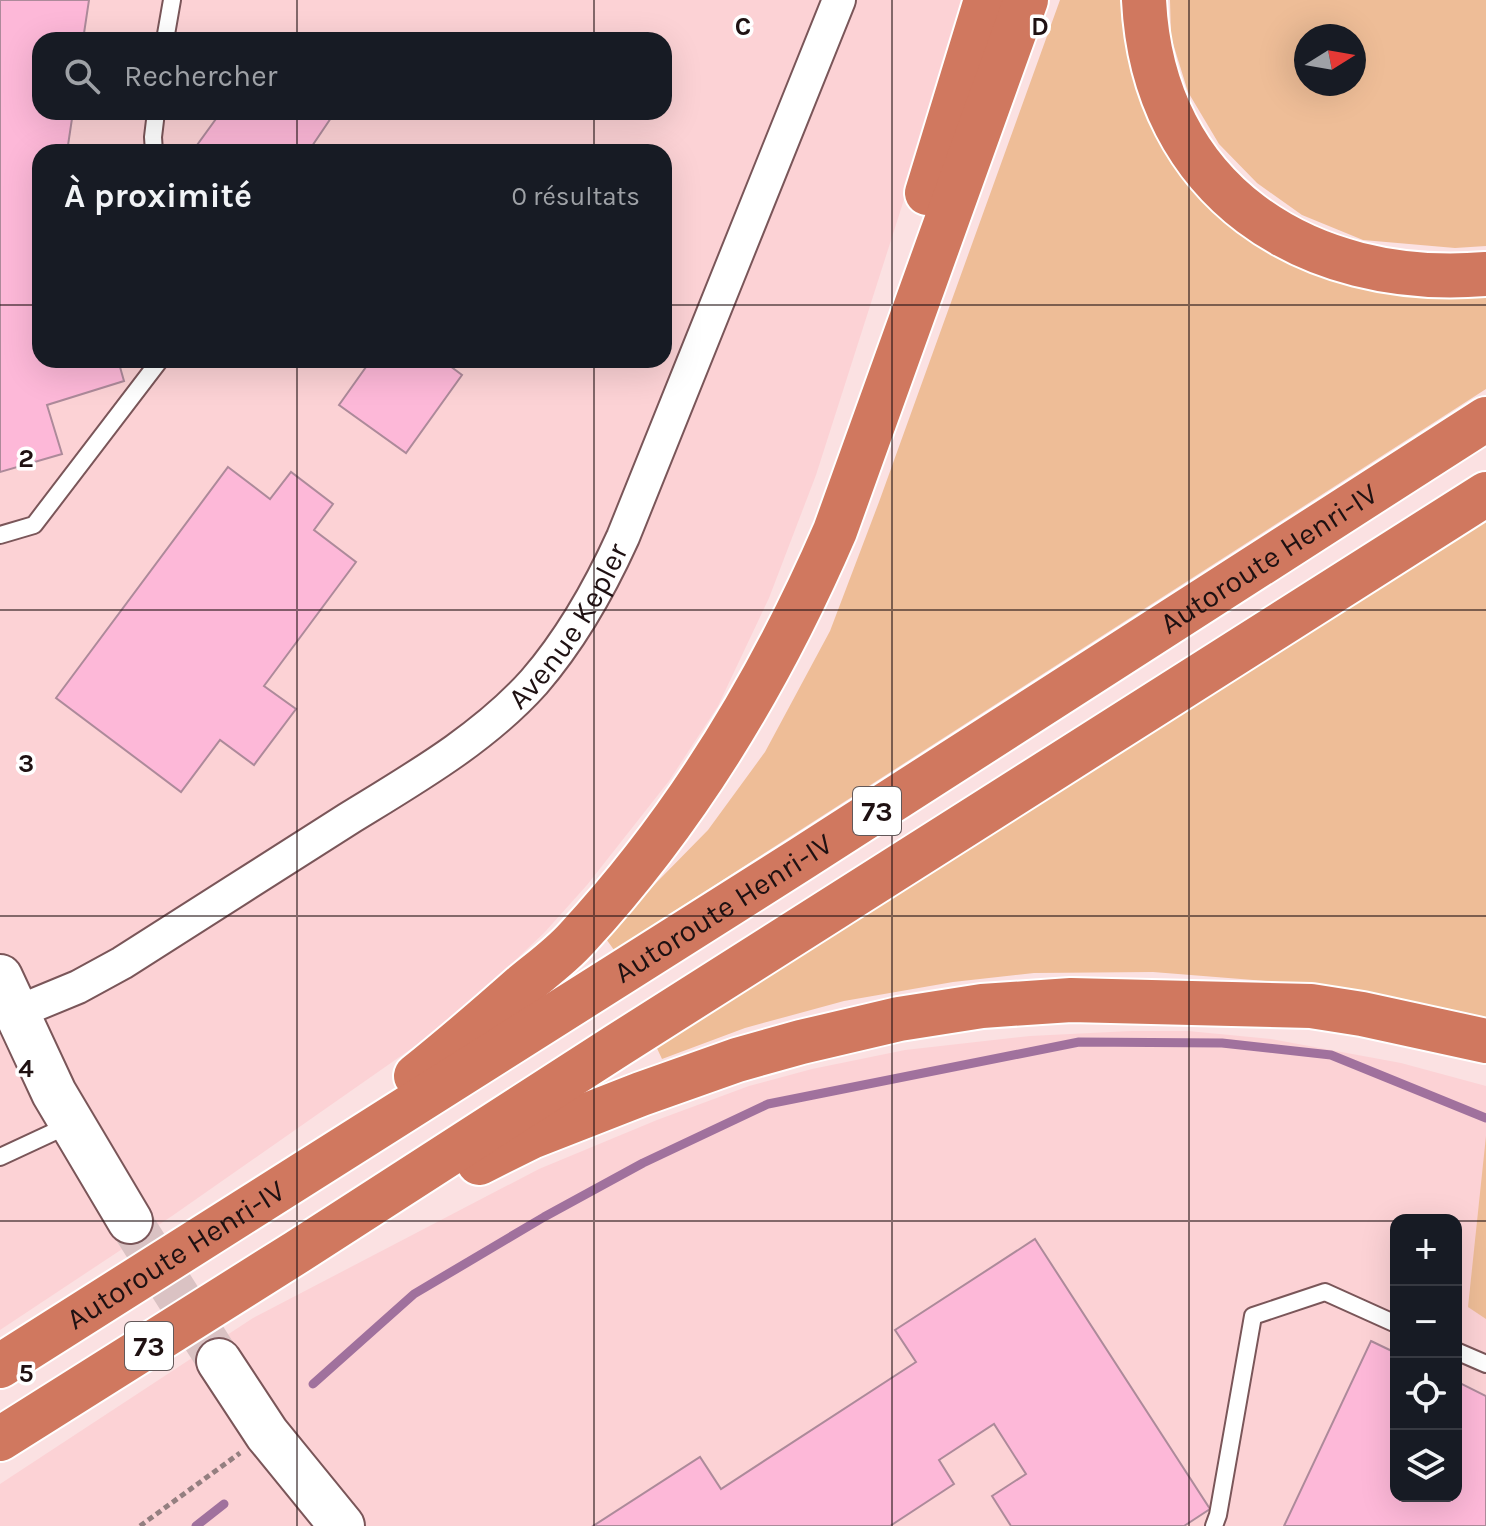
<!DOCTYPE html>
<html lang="fr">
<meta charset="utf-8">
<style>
body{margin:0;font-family:Karla,sans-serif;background:#242831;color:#f1f3f6}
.controls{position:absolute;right:24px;bottom:24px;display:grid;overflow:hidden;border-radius:16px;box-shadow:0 8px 32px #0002}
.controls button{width:72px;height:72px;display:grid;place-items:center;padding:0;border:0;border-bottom:2px solid #363941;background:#171b24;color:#f1f3f6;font:40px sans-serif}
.compass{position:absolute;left:1294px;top:24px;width:72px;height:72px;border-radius:50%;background:#171b24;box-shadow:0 8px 32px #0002;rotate:79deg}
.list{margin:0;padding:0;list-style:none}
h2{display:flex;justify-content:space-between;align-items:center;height:104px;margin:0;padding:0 32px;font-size:34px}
h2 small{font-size:26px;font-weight:400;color:#9ea1a6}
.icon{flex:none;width:44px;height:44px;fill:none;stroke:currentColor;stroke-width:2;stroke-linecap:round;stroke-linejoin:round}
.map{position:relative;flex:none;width:1486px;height:1526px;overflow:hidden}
.search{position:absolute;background:#171b24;box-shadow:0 8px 32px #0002;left:32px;top:32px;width:640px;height:88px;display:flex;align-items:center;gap:20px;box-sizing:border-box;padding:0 28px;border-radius:24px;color:#9ea1a6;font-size:30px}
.panel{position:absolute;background:#171b24;box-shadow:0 8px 32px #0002;left:32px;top:144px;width:640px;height:224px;border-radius:24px}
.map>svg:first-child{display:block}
.built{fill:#fcd2d5;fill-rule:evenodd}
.green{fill:#eebd97;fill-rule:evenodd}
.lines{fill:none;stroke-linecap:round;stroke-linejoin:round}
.stream{stroke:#a0719d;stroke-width:9}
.building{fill:#fdb8d8;stroke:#ad8a9a;stroke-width:2}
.secondary-tunnel{stroke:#dac2c3;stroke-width:44;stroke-dasharray:44 22;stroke-linecap:butt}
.lane-casing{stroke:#7a5659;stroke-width:20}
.street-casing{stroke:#7a5659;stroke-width:36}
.secondary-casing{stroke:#7a5659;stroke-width:48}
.highway-casing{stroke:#fff;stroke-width:48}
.path{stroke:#947f80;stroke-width:5;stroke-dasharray:6 4;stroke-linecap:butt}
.lane{stroke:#fff;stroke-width:16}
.street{stroke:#fff;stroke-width:32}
.secondary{stroke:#fff;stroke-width:44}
.highway{stroke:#d0785f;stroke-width:44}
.grid{fill:none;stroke:#1f1112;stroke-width:2;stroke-opacity:0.55}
.labels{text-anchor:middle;stroke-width:7;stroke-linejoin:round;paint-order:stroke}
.shield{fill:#fff;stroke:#625859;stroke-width:2}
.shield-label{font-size:28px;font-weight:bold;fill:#1f1112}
.street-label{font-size:30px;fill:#1f1112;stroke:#fff}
.grid-label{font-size:26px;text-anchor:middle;font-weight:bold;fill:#1f1112;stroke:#fff;stroke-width:7;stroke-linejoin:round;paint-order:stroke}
</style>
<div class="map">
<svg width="1486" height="1526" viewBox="0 0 1486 1526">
<rect width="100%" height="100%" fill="#fbe1e2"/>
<g class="built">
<path d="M0,0H965L908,187L816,475L769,598L718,706L669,781L587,885L544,933L487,987L428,1037L172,1216L0,1330ZM40,40H664V112H40ZM40,152H664V360H40Z"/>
<path d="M1131,1031H1188L1271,1039L1401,1063L1486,1086V1526H0V1484L253,1318L539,1169L657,1120L749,1086L812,1069L905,1050L1030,1036ZM1396,1220H1456V1496H1396Z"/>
</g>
<g class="green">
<path d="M1060,0H1126L1182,169L1230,224L1289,260L1347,284L1406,294L1486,292V389L614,950L604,936L708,830L765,752L830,631L879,502Z"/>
<path d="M1170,0H1486V246L1455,248L1363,240L1302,215L1257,183L1219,144L1188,92L1171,37ZM1306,36H1354V84H1306Z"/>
<path d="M1486,512V1019L1330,986L1153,972L1034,973L953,982L844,1001L745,1028L662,1059L655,1044Z"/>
<path d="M1486,1136V1319L1468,1307Z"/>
</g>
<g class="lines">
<g class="stream">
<path d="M313,1384L414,1294L544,1217L643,1163L768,1104L1079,1042L1222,1043L1331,1055L1486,1118"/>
<path d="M196,1526L224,1504"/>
</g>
</g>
<g class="building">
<path d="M0,0H89L83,40H40V112H73L67,152H40V360H118L124,381L47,405L62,454L0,472Z"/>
<path d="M221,112H335L308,152H192Z"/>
<path d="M371,360H442L462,375L406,453L339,405Z"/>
<path d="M228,467L270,499L291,472L333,504L314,530L356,562L264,686L296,709L254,765L220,740L181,792L56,698Z"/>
<path d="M1035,1239L1210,1509L1184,1526H1011L992,1496L1026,1474L994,1424L939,1460L954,1484L890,1526H593L700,1457L721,1489L916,1362L895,1330Z"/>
<path d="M1371,1341L1396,1353V1496H1456V1381L1486,1396V1526H1284Z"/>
</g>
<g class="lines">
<path class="secondary-tunnel" d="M130,1221L219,1361"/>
<defs>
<g id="lane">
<path d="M165,40L172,0"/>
<path d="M154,152L153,137L156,112"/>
<path d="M0,535L34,525L160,360"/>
<path d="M0,1157L71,1124"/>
<path d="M1456,1351L1486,1364"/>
<path d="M1214,1526L1218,1515L1253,1316L1325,1292L1396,1324"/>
</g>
<g id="street">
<path id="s1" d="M15,1013L78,987L122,963C197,915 273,867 348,819C413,779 483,739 534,682C572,638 599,590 623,537L839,0"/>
</g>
<g id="secondary">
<path d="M0,977L54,1093L130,1221"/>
<path d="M219,1361L267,1434L342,1526"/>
</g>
<g id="highway">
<path d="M1144,0C1153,190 1306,289 1486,274"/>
<path d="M927,193L986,0"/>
<path d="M416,1076C452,1047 487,1017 522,986C540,971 561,956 577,938C687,819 771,679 835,531L1026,0"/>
<path d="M479,1163L531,1137L641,1094L737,1060L801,1042L899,1019L982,1006L1071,1000L1311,1006L1362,1014L1486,1041"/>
<path id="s2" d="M0,1366L801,859L1486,419"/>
<path d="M0,1439L297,1252L618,1045L1486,494"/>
</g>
</defs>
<use href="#lane" class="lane-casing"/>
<use href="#street" class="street-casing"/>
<use href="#secondary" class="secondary-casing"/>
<use href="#highway" class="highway-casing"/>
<path class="path" d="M140,1526L240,1453"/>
<use href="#lane" class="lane"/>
<use href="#street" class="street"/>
<use href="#secondary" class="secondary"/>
<use href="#highway" class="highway"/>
</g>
<path class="grid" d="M297,0V40M594,0V40M892,0V1526M1189,0V1526M297,112V152M594,112V152M0,305H40M664,305H1486M297,360V1526M594,360V1526M0,610H1486M0,916H1486M0,1221H1396M1456,1221H1486"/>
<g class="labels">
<g class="shield">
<rect x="853" y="787" width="48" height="48" rx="6"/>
<rect x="125" y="1322" width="48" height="48" rx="6"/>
</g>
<g class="shield-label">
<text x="877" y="821">73</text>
<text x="149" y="1356">73</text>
</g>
<g class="street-label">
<text dy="10" stroke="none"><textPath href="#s2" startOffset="1504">Autoroute Henri-IV</textPath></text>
<text dy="10" stroke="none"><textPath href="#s1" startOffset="684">Avenue Kepler</textPath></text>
<text dy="10" stroke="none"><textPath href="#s2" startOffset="856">Autoroute Henri-IV</textPath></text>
<text dy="10" stroke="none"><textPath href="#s2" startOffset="208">Autoroute Henri-IV</textPath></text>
</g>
</g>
<g class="grid-label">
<text x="743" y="35">C</text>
<text x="1040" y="35">D</text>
<text x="26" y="467">2</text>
<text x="26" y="772">3</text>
<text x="26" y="1077">4</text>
<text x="26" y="1382">5</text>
</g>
</svg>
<div class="controls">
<button>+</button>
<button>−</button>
<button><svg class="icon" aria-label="locate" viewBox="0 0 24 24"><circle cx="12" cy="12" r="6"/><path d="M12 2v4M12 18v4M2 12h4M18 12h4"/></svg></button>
<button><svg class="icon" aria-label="layers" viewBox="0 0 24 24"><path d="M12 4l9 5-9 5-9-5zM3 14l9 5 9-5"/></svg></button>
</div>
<svg class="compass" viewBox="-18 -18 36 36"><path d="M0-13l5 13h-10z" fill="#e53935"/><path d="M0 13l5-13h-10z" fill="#9ea1a6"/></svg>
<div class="search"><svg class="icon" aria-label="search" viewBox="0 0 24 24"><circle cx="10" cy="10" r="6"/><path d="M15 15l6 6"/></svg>Rechercher</div>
<section class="panel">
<h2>À proximité<small>0 résultats</small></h2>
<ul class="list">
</ul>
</section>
</div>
